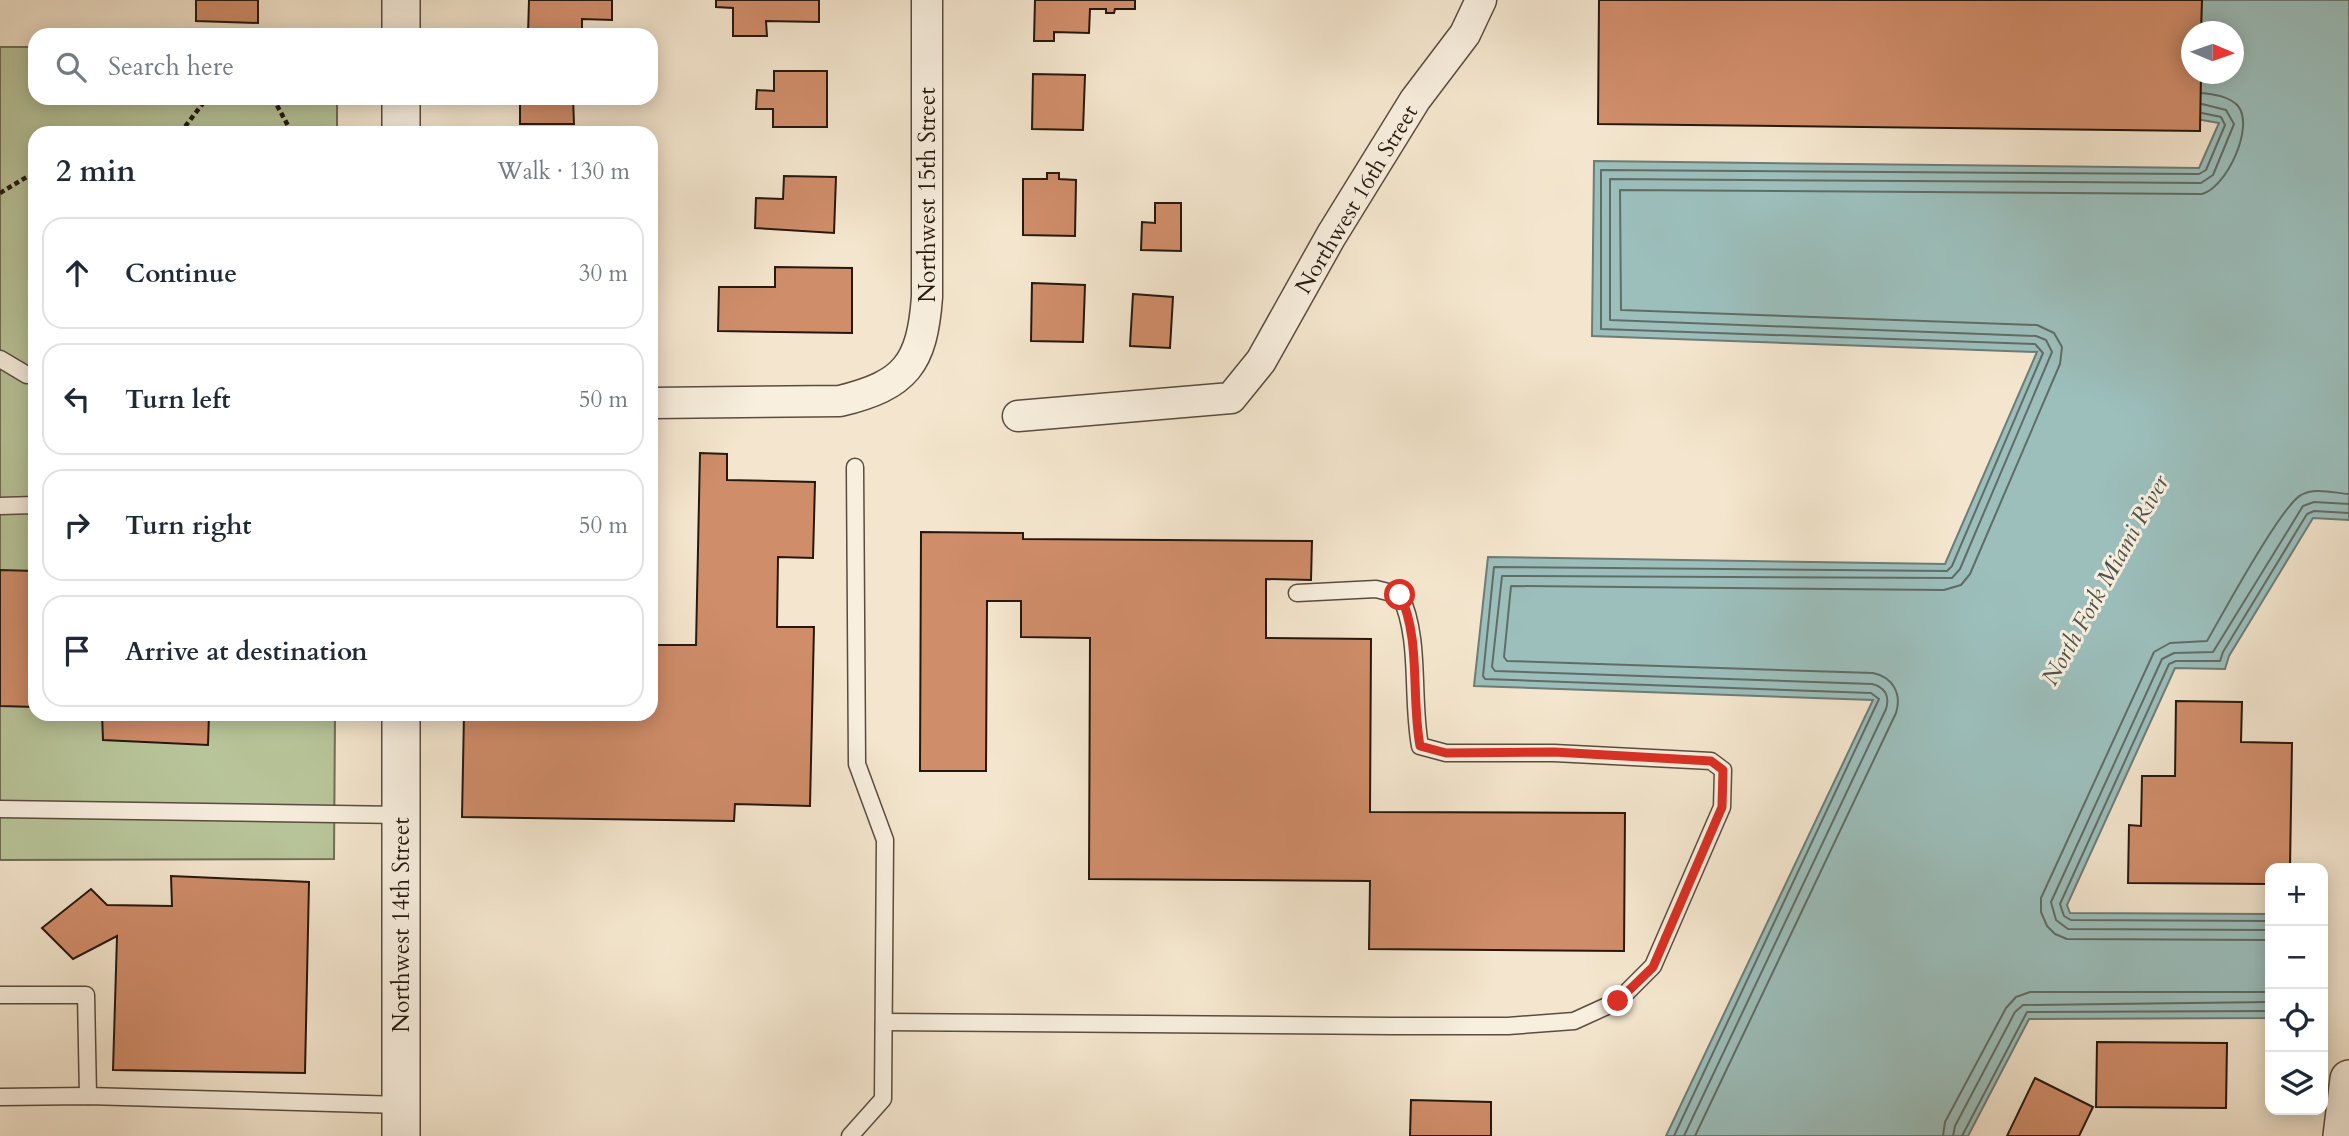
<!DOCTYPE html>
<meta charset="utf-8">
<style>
body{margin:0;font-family:Cardo,serif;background:#f6f6f7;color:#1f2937}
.controls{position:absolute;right:21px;bottom:21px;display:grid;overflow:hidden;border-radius:14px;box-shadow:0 4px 18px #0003}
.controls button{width:63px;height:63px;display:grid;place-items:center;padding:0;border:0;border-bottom:2px solid #e0e1e3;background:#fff;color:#1f2937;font:35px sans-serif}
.compass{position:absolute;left:2181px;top:21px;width:63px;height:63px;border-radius:50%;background:#fff;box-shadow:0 4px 18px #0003;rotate:92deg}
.stop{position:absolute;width:21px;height:21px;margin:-16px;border:5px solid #d93025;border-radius:50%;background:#fff}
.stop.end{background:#d93025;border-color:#fff;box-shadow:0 2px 7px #0008}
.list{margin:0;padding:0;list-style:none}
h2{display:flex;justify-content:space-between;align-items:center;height:91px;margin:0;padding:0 28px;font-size:30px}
h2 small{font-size:23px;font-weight:400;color:#747a83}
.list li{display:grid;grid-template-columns:46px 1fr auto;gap:21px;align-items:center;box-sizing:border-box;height:112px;margin:0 14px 14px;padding:0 14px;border:2px solid #e0e1e3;border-radius:21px}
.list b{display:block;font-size:26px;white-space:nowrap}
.list em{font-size:23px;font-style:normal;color:#747a83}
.icon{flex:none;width:38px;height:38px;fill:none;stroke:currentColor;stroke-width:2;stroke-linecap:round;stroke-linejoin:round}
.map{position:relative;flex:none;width:2349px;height:1136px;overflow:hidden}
.search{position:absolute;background:#fff;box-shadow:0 4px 18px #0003;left:28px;top:28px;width:630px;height:77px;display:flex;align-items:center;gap:18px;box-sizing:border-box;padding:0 24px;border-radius:21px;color:#747a83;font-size:26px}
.panel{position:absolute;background:#fff;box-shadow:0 4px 18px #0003;left:28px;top:126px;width:630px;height:595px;border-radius:21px}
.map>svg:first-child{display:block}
.green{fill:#b9c69b;stroke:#706f55;stroke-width:2}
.water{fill:#9cbfbc;stroke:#6d7c77;stroke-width:2;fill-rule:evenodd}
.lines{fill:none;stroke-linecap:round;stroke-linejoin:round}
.shore{stroke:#616c66;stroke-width:2}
.building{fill:#d08d6a;stroke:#26180f;stroke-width:2}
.service-casing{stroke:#5a4c3f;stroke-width:19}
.minor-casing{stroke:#5a4c3f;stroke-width:33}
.tertiary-casing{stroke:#5a4c3f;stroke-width:40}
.path{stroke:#26180f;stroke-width:4.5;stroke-dasharray:5 3.5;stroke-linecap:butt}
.service{stroke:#f8efdf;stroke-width:16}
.minor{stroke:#f8efdf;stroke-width:30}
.tertiary{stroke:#f8efdf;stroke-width:37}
.route{stroke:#d93025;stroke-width:9}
.labels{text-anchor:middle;stroke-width:6;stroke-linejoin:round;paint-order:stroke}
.street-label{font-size:23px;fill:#26180f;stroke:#f8efdf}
.water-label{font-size:24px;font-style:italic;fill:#4f524c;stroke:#f8efdf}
</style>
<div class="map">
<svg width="2349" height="1136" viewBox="0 0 2349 1136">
<rect width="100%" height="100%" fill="#f4e6ce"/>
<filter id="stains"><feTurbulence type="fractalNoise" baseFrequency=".00286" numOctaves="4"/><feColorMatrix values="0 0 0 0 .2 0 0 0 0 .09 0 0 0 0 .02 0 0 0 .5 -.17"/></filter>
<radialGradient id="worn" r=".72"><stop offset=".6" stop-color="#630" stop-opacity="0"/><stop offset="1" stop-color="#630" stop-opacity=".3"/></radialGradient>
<path class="green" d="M0,47H35V98H337V133H35V714H335L334,859L0,860Z"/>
<path class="water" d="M2148,0H2349V520L2313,518L2229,656L2225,669L2175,668L2067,905L2070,913L2270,914V1018L2029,1019L1968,1136H1666L1873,700L1474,686L1488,557L1945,564L2037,352L1592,336L1594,161L2199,168L2219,123L2128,107ZM2192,32H2234V74H2192Z"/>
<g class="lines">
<g class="shore">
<path d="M2270,921L2071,920L2064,916L2060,904L2169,664L2176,661H2220L2223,652L2307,514L2314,511L2349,513"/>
<path d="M2270,930L2068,929L2056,920L2051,902L2162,659L2174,653L2213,652L2303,506L2314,502L2349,504"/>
<path d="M2270,940L2067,939L2055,934L2047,926L2041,912V898L2154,652L2170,643L2207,641C2222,615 2281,506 2301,495C2314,487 2334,493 2349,494"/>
<path d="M1674,1136L1879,699L1871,693L1485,679L1483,676L1494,567L1947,571L1952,566L2043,353L2035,344L1601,329V170L2199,174L2206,170L2225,125L2221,117L2202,113"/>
<path d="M1684,1136L1886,709C1890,696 1885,687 1872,684L1495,671L1492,667L1502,576L1952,578L1960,569L2052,352L2046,340L2036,336L1610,320V179L2201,183L2213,175L2234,124L2226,110L2202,104"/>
<path d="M1695,1136L1896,713C1902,694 1893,677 1873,673L1507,661L1504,657L1511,586L1944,590L1961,585L1970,574L2060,364L2062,347L2054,333L2037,325L1621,310L1620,190L2202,194C2226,188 2255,127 2238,106C2229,96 2215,95 2202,93"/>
<path d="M1943,1136L1945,1122L2006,1008L2016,997L2030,992H2270"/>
<path d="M1953,1136L1955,1126L2015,1012L2023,1005L2270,1002"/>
<path d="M1962,1136L2027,1012L2270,1011"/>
</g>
</g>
<g class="building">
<path d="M196,0H258V23L196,21Z"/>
<path d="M529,0H612V20L582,19V35H528Z"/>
<path d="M716,0H819V22L766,21L767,36H733V8L716,7Z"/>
<path d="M1035,0H1135V9H1115L1114,13H1106V9H1090L1089,33L1054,32V41H1034Z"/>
<path d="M1599,0H2202L2201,32H2192V74H2201L2200,131L1598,124Z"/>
<path d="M774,71H827V127H773V109H756L757,90L774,91Z"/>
<path d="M1033,74L1085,75L1083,130L1032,129Z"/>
<path d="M520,98H573L574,124H520Z"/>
<path d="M1047,173H1059V179L1076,180L1075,236L1023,235V179H1047Z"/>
<path d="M784,176L836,177L834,233L755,228L756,198L783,199Z"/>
<path d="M1155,203H1181V251L1141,250L1142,222L1155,223Z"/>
<path d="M775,267L852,268V333L718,331L719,287H775Z"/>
<path d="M1032,283L1085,285L1083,342L1031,341Z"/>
<path d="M1133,294L1173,297L1170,348L1130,346Z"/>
<path d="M700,453L727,454V480L815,482L813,558L778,557L777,627H814L810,806L735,804L734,821L462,817L464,714H651V645H696Z"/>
<path d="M921,532L1023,533V539L1312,541L1311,580L1266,579V638L1371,639L1370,812L1625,813L1624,951L1369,949L1370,881L1089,879L1090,638L1021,637V601H987L986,771H920Z"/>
<path d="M0,570L35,571V707L0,706Z"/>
<path d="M2176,701L2242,702L2241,742L2292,743L2290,868H2270V884L2128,883L2129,825L2141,826L2142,776H2175Z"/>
<path d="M102,714H209L208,745L103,740Z"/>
<path d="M171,876L309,882L305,1073L113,1070L117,936L73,959L42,928L91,889L107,905L172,906Z"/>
<path d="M2097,1042L2227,1043L2226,1108L2096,1107Z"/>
<path d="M2035,1078L2093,1107L2079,1136H2007Z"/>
<path d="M1411,1100L1491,1102V1136H1410Z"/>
</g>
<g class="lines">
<defs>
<g id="service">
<path d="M0,359L27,375H35"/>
<path d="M0,506L35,505"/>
<path d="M0,809L400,815"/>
<path d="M0,995H86L88,1096"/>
<path d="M884,1022L1392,1026H1508L1574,1021L1618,1001L1653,966L1722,807L1723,770L1711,761L1554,753H1446L1420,746C1411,697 1421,638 1400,595L1376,589L1297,593"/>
<path d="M0,1097L88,1096L401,1105"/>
<path d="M850,1136L883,1099L885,840L857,764L855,467"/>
</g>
<g id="minor">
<path d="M651,403L840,401C906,385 922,364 927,297V0"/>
<path d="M1018,416L1231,398L1261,361L1331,236L1415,100L1465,34L1481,0"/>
</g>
<g id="tertiary">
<path d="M401,35V0"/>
<path d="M401,133V98"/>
<path d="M401,714V1136"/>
<path d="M2342,1136L2349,1079"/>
</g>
</defs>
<use href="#service" class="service-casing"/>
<use href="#minor" class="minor-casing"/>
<use href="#tertiary" class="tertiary-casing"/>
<g class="path">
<path d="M273,98L292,133"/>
<path d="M180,133L207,98"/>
<path d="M0,193L35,172"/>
</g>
<use href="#service" class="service"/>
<use href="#minor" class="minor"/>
<use href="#tertiary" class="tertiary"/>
</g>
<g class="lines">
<path class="route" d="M1400,595C1421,638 1411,697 1420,746L1446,753L1554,752L1711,761L1723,770L1722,807L1653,967L1618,1001"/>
</g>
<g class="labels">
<g class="street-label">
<text transform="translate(927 195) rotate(-90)" y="8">Northwest 15th Street</text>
<text transform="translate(1356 199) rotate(-59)" y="8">Northwest 16th Street</text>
<text transform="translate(401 925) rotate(-90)" y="8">Northwest 14th Street</text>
</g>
<g class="water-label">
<text transform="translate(2105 580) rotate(-61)" y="8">North Fork Miami River</text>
</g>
</g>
<rect width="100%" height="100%" filter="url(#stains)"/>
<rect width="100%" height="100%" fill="url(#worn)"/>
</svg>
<div class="controls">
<button>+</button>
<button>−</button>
<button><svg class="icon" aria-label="locate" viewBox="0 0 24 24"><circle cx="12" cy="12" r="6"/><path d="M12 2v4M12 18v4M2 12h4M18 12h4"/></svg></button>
<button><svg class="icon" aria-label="layers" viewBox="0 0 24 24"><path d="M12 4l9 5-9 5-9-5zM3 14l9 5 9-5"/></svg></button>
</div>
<svg class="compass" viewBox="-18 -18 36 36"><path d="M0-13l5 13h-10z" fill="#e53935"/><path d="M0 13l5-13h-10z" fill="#747a83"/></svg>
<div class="stop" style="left:1400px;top:595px"></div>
<div class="stop end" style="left:1618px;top:1001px"></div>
<div class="search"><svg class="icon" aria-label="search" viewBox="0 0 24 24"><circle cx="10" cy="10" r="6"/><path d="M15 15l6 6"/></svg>Search here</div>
<section class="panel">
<h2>2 min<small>Walk · 130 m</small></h2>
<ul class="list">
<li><svg class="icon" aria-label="ahead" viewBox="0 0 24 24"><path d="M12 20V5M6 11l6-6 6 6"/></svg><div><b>Continue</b></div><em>30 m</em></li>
<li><svg class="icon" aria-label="left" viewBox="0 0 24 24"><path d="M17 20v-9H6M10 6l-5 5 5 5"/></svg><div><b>Turn left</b></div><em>50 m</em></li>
<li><svg class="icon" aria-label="right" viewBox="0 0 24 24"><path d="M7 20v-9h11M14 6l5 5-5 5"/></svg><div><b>Turn right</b></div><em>50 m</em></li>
<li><svg class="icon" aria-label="arrive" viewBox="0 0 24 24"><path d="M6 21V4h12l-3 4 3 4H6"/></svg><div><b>Arrive at destination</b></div></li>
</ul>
</section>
</div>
